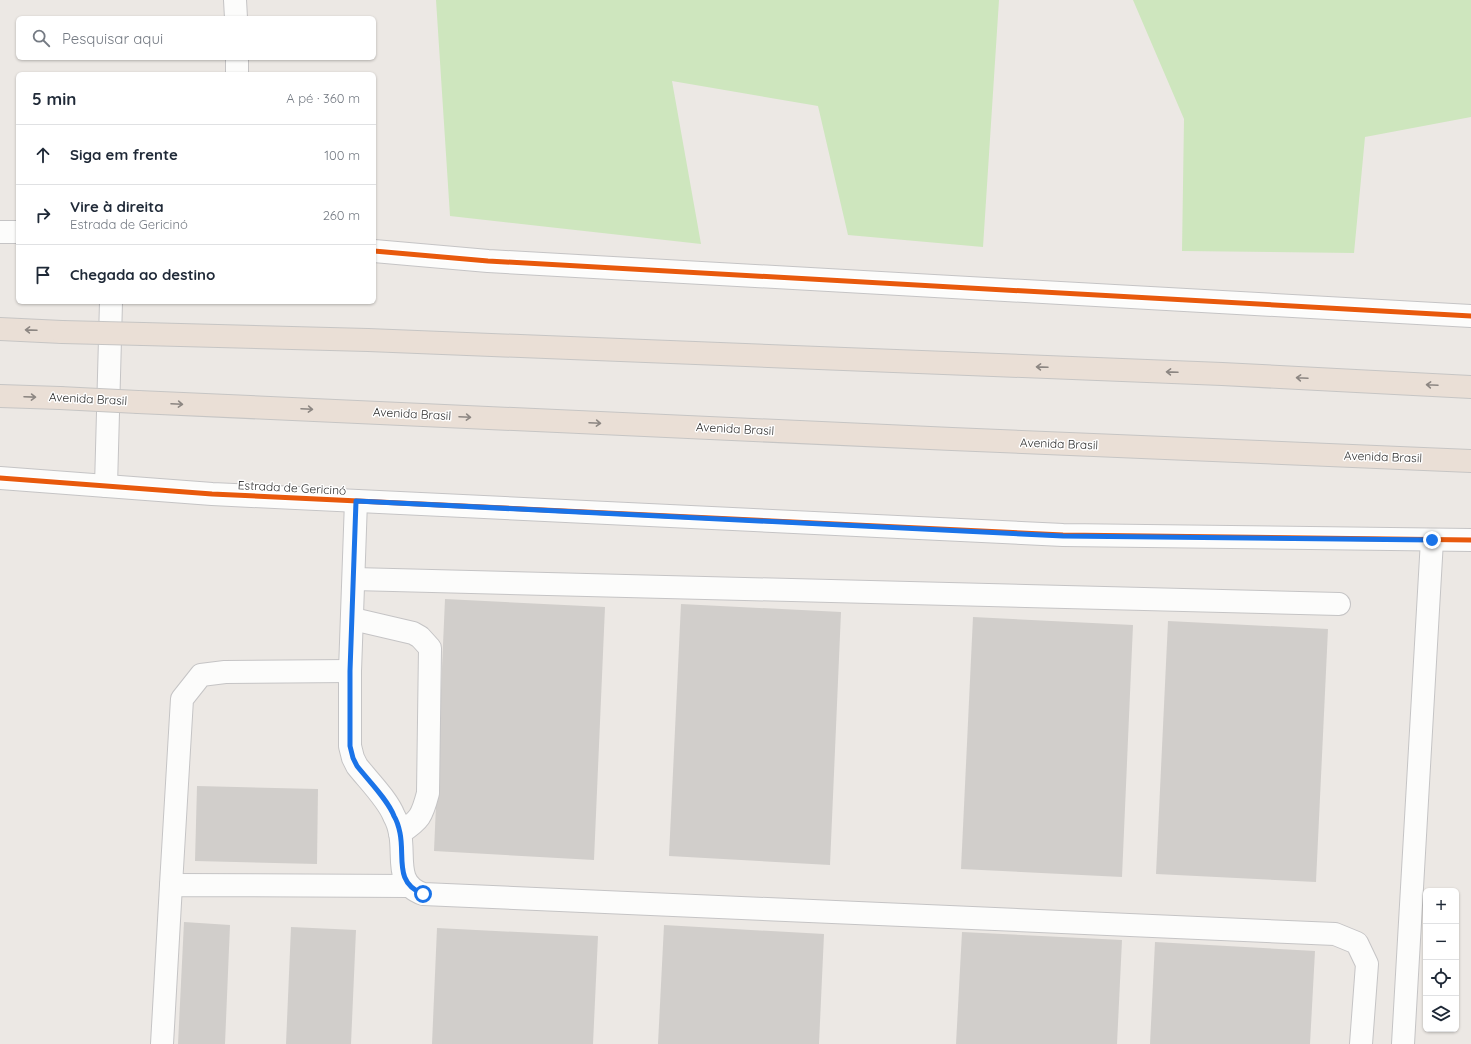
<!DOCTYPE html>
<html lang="pt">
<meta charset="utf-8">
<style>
body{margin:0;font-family:Quicksand,sans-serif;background:#f6f6f7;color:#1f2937}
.controls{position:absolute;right:12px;bottom:12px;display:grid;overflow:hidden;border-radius:6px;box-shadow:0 1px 3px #0004}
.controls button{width:36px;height:36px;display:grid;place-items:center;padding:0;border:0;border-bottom:1px solid #e0e1e3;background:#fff;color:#1f2937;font:20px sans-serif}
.stop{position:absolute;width:12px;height:12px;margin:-9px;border:3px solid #1a73e8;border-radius:50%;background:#fff}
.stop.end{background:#1a73e8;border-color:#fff;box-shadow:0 1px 4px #0008}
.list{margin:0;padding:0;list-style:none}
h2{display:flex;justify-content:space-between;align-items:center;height:52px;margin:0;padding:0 16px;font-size:17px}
h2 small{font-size:13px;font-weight:400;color:#747a83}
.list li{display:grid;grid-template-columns:26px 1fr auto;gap:12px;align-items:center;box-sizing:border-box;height:60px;padding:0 16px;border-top:1px solid #e0e1e3}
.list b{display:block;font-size:15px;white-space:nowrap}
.list p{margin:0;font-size:13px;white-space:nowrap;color:#747a83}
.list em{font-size:13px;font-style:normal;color:#747a83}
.icon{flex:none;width:22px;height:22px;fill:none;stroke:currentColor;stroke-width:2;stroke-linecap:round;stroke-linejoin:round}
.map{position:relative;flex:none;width:1471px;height:1044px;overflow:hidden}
.search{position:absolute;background:#fff;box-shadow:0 1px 3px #0004;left:16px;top:16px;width:360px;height:44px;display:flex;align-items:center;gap:10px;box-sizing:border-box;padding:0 14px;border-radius:6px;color:#747a83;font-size:15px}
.panel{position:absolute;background:#fff;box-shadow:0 1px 3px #0004;left:16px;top:72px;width:360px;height:232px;border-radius:6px}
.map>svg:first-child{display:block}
.green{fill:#cee6be}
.building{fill:#d1cecb}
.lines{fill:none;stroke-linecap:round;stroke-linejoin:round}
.minor-casing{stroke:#c5c4c5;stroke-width:24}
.highway-casing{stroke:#c6c5c4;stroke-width:24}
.minor{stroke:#fcfcfb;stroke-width:22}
.highway{stroke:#eadfd6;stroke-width:22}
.highway-bridge-casing{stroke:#c6c5c4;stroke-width:24;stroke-linecap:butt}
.highway-bridge{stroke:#eadfd6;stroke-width:22}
.cycleway-casing{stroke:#fff;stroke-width:8}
.cycleway{stroke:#e8590c;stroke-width:5}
.oneway{stroke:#8c8682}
.route{stroke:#1a73e8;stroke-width:5}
.labels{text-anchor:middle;stroke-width:3;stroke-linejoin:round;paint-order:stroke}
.street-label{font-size:12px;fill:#2e2e2e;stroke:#fff}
</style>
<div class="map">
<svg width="1471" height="1044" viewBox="0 0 1471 1044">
<rect width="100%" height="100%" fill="#ece8e4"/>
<g class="green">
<path d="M436,0H999L983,247L848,235L818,106L672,81L701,244L450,216Z"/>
<path d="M1133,0H1471V117L1365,137L1354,253L1182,251L1184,119Z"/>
</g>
<g class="building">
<path d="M445,599L605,607L594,860L434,851Z"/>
<path d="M681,604L841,612L830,865L669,856Z"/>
<path d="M973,617L1133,625L1122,877L961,869Z"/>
<path d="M1168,621L1328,629L1316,882L1156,874Z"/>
<path d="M197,786L318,789L317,864L195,861Z"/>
<path d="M184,922L230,925L225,1044H178Z"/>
<path d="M664,925L824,934L819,1044H658Z"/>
<path d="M291,927L356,930L351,1044H286Z"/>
<path d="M437,928L598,936L593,1044H432Z"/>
<path d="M962,932L1122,940L1117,1044H956Z"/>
<path d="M1155,942L1315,951L1310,1044H1150Z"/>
</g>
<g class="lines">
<defs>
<g id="minor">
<path d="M235,0L236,18"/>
<path d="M237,74V58"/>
<path d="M0,232H18"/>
<path d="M374,251L488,261L1471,316"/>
<path d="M0,478L212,494L1063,535L1471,540"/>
<path d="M106,486L111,302"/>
<path d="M356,501L350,671V746L353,758L357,766C368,780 388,800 394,816C397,821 399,828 400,833C405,857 394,884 423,894L1335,934L1357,943L1367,964L1361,1044"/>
<path d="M354,579L1339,604"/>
<path d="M353,619L413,633L420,637L430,648L428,793C422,816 420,820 400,833"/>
<path d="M171,885L182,699L201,675L225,672L350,671"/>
<path d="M162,1044L171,885L409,886"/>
<path d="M1403,1044L1432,540"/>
</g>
<g id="highway">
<path d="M0,329L62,332"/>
<path d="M143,334L368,340L1222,374L1471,387"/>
<path d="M0,396L60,398"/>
<path d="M138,402L952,439L1471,461"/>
</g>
</defs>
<use href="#minor" class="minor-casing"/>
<use href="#highway" class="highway-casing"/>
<use href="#minor" class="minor"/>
<use href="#highway" class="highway"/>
<defs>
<g id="highway-bridge">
<path d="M62,332L143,334"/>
<path d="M60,398L138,402"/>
</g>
</defs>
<use href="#highway-bridge" class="highway-bridge-casing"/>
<use href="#highway-bridge" class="highway-bridge"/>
<defs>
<g id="cycleway">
<path d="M374,251L488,261L1471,316"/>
<path d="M0,478L212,494L1063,535L1471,540"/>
</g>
</defs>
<use href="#cycleway" class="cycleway-casing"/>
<use href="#cycleway" class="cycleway"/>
</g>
<defs><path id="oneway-shaft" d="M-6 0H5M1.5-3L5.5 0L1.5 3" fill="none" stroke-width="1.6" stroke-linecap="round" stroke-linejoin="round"/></defs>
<g class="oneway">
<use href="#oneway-shaft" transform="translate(31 330) rotate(-178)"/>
<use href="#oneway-shaft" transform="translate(1042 367) rotate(-178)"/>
<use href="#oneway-shaft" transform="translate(1172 372) rotate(-178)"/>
<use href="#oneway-shaft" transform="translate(1302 378) rotate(-177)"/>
<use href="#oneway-shaft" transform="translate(1432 385) rotate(-177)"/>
<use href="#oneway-shaft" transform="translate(30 397) rotate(2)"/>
<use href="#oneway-shaft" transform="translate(177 404) rotate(3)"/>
<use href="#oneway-shaft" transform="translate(307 409) rotate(3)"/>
<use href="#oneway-shaft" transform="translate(465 417) rotate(3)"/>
<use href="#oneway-shaft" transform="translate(595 423) rotate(3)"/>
</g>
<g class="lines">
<path class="route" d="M423,894C394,883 405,857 400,833C399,828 397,821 394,816C388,800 368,780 357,766L353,758L350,746V671L356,501L1063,536L1432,540"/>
</g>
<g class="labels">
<g class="street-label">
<text transform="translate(88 399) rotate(3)" y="4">Avenida Brasil</text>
<text transform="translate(412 414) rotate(3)" y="4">Avenida Brasil</text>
<text transform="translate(735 429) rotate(3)" y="4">Avenida Brasil</text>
<text transform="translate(1059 444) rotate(2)" y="4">Avenida Brasil</text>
<text transform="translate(1383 457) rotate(2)" y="4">Avenida Brasil</text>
<text transform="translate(292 488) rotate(3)" y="4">Estrada de Gericinó</text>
</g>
</g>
</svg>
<div class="controls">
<button>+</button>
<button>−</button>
<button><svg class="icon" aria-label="locate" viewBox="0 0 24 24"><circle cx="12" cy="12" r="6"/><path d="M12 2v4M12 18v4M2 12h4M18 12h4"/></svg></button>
<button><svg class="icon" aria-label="layers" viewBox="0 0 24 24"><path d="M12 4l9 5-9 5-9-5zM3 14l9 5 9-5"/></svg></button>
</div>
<div class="stop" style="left:423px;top:894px"></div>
<div class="stop end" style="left:1432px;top:540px"></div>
<div class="search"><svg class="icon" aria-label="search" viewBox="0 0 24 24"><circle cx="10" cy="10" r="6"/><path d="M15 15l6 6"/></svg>Pesquisar aqui</div>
<section class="panel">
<h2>5 min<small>A pé · 360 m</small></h2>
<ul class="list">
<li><svg class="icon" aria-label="ahead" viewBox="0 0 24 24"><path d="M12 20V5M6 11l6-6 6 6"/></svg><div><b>Siga em frente</b></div><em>100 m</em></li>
<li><svg class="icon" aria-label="right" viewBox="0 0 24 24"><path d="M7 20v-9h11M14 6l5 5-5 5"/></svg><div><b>Vire à direita</b><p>Estrada de Gericinó</p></div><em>260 m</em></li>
<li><svg class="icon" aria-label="arrive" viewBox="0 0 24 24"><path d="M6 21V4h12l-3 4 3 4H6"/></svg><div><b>Chegada ao destino</b></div></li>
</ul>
</section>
</div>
